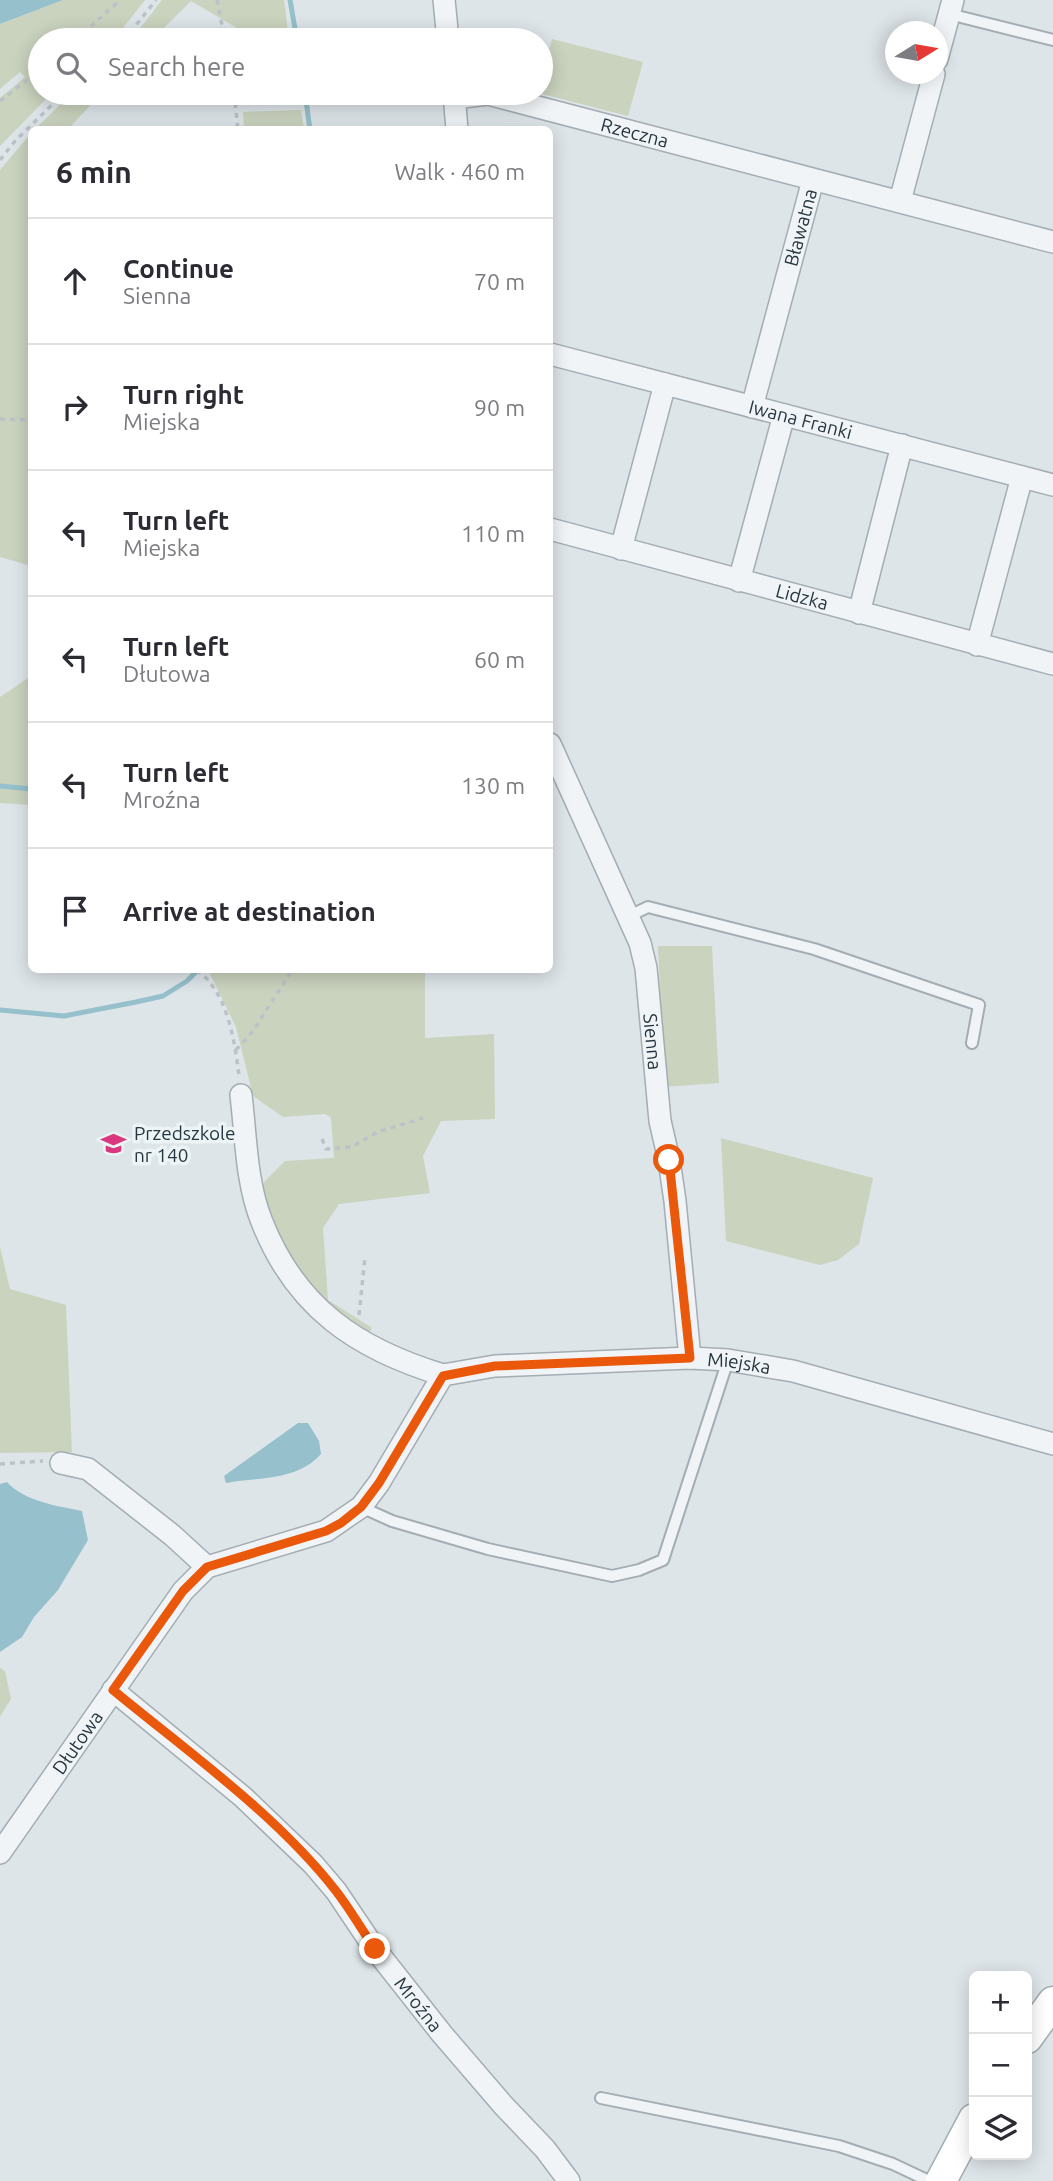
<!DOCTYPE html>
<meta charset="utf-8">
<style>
body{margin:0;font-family:Ubuntu,sans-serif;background:#f7f7f7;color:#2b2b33}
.controls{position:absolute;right:21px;bottom:21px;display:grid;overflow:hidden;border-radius:10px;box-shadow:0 4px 18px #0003}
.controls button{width:63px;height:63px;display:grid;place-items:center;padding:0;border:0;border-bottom:2px solid #e1e1e2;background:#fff;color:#2b2b33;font:35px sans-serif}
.compass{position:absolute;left:885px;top:21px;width:63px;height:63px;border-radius:50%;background:#fff;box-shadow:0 4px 18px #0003;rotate:79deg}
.stop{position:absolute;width:21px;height:21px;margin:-16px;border:5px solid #ea580c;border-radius:50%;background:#fff}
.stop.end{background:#ea580c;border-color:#fff;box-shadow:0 2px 7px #0008}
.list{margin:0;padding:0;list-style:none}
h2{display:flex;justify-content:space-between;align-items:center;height:91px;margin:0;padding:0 28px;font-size:30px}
h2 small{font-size:23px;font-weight:400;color:#7c7c81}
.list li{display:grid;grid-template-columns:46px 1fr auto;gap:21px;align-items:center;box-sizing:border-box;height:126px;padding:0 28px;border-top:2px solid #e1e1e2}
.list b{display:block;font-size:26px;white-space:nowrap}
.list p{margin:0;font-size:23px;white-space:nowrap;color:#7c7c81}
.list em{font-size:23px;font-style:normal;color:#7c7c81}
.icon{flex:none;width:38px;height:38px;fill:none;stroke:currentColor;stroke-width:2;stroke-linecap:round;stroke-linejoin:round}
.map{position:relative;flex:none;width:1053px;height:2181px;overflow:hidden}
.search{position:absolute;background:#fff;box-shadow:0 4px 18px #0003;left:28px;top:28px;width:525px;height:77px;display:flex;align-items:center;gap:18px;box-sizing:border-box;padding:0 24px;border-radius:38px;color:#7c7c81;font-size:26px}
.panel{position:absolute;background:#fff;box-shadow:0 4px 18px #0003;left:28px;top:126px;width:525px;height:847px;border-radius:10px}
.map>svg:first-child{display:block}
.green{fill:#cad3be}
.water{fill:#95c0cc}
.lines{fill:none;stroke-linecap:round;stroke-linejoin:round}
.stream{stroke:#95c0cc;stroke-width:5}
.lane-casing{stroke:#a3adb3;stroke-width:14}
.street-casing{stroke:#a3adb3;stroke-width:24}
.secondary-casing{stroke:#a3adb3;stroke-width:33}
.path{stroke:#bcc3c8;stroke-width:3.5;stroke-dasharray:5 5;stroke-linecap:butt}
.lane{stroke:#f1f4f7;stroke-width:10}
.street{stroke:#f1f4f7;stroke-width:21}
.secondary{stroke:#fff;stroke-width:30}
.route{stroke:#ea580c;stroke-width:9}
.labels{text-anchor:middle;stroke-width:7;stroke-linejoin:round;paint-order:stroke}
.street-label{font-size:19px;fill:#263741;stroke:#edf4f6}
.poi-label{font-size:19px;fill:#263741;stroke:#edf4f6;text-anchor:start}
</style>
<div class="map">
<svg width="1053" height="2181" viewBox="0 0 1053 2181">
<rect width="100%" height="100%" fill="#dee5e9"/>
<g class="green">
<path d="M63,0H145L123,28L117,40H40V93H52L0,146V98L25,77L20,72L0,89V24Z"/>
<path d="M162,0H284L289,40H238L237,28L191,1L152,40H131Z"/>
<path d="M552,39L643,62L628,116L538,93H541V82Z"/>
<path d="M72,93H102L68,129H35Z"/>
<path d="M301,110L304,129H244L243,112Z"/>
<path d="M31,133V566L0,557V170Z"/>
<path d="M31,676V805L0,803V697Z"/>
<path d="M658,946H712L719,1083L664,1087Z"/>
<path d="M214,970H438L425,971V1038L494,1034L495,1119L441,1121L423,1156L430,1193L339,1204L323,1228L328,1300L372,1328L366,1339L314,1297L267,1221L260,1191L265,1181L285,1161L334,1158L331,1118L325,1114L283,1117L253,1096L236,1027L210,974Z"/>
<path d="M721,1138L873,1178L859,1244L838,1260L820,1265L726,1241Z"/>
<path d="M0,1247L10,1289L66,1305L72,1452L0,1453Z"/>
<path d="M0,1668L5,1671L11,1699L0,1717Z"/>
</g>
<g class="water">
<path d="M0,0H63L0,24Z"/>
<path d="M298,1423H308L319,1441L321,1454C297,1481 259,1477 226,1483L224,1476Z"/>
<path d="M7,1482C24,1501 57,1506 82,1511L88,1540L58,1590L34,1617L22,1637L0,1652V1484Z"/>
</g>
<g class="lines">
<g class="stream">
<path d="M290,0L297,40"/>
<path d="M305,93L310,130"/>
<path d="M0,786L32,789"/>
<path d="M0,1010L64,1016L136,1002L163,996L187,981L198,970"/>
</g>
<defs>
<g id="lane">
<path d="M949,14L1053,40"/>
<path d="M629,916L648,907L814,949L979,1005L972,1043"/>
<path d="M361,1507L392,1521L488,1549L612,1576L639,1570L663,1560L728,1360"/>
<path d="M601,2098L839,2146L893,2164L929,2181"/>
</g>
<g id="street">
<path d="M444,0L448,40"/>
<path d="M937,59L953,0"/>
<path d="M454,93L457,130"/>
<path id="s1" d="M454,98L488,94L1053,242"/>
<path d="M900,201L934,74"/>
<path id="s2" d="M550,354L1053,485"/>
<path id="s3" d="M752,407L813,180"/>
<path id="s4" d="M550,529L1053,664"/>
<path d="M621,549L665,384"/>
<path d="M739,581L784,415"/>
<path d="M859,613L902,445"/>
<path d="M977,645L1022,477"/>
<path id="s5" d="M550,744L640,943L646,968L660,1121L669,1160L675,1201L690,1358"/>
<path d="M241,1095C246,1136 246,1183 262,1222C296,1308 357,1349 443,1375"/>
<path d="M61,1463L88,1469L172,1535L207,1567"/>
<path id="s6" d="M113,1690L243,1797L313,1864L336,1891L375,1949L442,2034L503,2105L545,2149L569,2181"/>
<path id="s7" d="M0,1853L183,1591L207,1567L326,1531L361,1507L379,1483L443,1375L495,1366L690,1358L728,1360L793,1371L1053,1444"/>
</g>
<g id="secondary">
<path d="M1027,2038L1053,2002"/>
<path d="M941,2181L974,2119"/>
</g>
</defs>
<use href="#lane" class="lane-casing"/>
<use href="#street" class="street-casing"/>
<use href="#secondary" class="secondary-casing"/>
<g class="path">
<path d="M217,0L225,40"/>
<path d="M76,40L120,0"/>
<path d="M124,40L156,0"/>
<path d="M234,93L238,130"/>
<path d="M0,101L40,70"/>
<path d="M0,160L15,141L64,93"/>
<path d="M0,419L32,420"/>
<path d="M197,970C228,993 234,1039 239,1075"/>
<path d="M236,1050L253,1031L292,970"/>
<path d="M322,1139L326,1149L351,1147L378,1132L423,1118"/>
<path d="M359,1315L365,1257"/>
<path d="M0,1464L43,1461"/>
</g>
<use href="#lane" class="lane"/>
<use href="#street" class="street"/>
<use href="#secondary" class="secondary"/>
</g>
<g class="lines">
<path class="route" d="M375,1949C362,1930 350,1909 336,1891C276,1814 188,1752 113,1690L183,1591L207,1567L326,1531L341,1523L361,1507L379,1483L443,1376L495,1366L690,1358L669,1160"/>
</g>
<defs>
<symbol id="school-bare" viewBox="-9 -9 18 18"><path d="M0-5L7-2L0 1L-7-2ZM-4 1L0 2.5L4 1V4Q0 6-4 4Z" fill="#d9387f" stroke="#edf4f6" stroke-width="2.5" paint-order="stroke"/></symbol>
</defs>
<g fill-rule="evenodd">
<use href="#school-bare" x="96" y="1126" width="35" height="35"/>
</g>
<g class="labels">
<g class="street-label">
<text dy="7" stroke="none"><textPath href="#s1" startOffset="186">Rzeczna</textPath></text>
<text dy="7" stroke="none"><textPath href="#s3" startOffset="186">Bławatna</textPath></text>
<text dy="7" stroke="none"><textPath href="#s2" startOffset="259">Iwana Franki</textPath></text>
<text dy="7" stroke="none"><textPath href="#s4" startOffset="261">Lidzka</textPath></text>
<text dy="7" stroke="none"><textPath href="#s5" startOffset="318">Sienna</textPath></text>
<text dy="7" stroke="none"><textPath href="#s7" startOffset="973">Miejska</textPath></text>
<text dy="7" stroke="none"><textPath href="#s7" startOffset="135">Dłutowa</textPath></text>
<text dy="7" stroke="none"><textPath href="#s6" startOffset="441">Mroźna</textPath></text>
</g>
<g class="poi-label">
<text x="134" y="1140">Przedszkole<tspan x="134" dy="22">nr 140</tspan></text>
</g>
</g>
</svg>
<div class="controls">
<button>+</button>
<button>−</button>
<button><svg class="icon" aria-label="layers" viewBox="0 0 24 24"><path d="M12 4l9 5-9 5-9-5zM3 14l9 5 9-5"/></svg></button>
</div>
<svg class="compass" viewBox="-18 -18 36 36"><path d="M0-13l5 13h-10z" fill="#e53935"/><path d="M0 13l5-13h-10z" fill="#7c7c81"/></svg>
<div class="stop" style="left:669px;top:1160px"></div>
<div class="stop end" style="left:375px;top:1949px"></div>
<div class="search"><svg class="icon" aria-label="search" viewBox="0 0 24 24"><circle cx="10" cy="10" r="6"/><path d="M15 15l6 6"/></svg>Search here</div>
<section class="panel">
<h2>6 min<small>Walk · 460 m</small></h2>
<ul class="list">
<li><svg class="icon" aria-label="ahead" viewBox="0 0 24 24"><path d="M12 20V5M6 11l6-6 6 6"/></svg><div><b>Continue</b><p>Sienna</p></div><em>70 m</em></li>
<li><svg class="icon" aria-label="right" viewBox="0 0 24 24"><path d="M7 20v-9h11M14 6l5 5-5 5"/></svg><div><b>Turn right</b><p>Miejska</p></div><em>90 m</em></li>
<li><svg class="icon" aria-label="left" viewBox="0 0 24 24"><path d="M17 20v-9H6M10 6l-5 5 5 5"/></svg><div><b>Turn left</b><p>Miejska</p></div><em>110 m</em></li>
<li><svg class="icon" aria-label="left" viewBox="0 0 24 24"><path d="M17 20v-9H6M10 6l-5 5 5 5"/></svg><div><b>Turn left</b><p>Dłutowa</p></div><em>60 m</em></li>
<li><svg class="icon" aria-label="left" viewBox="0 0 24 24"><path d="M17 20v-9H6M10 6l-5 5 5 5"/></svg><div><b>Turn left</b><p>Mroźna</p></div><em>130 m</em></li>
<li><svg class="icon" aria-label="arrive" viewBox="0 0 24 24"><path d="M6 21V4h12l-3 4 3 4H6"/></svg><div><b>Arrive at destination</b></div></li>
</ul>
</section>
</div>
